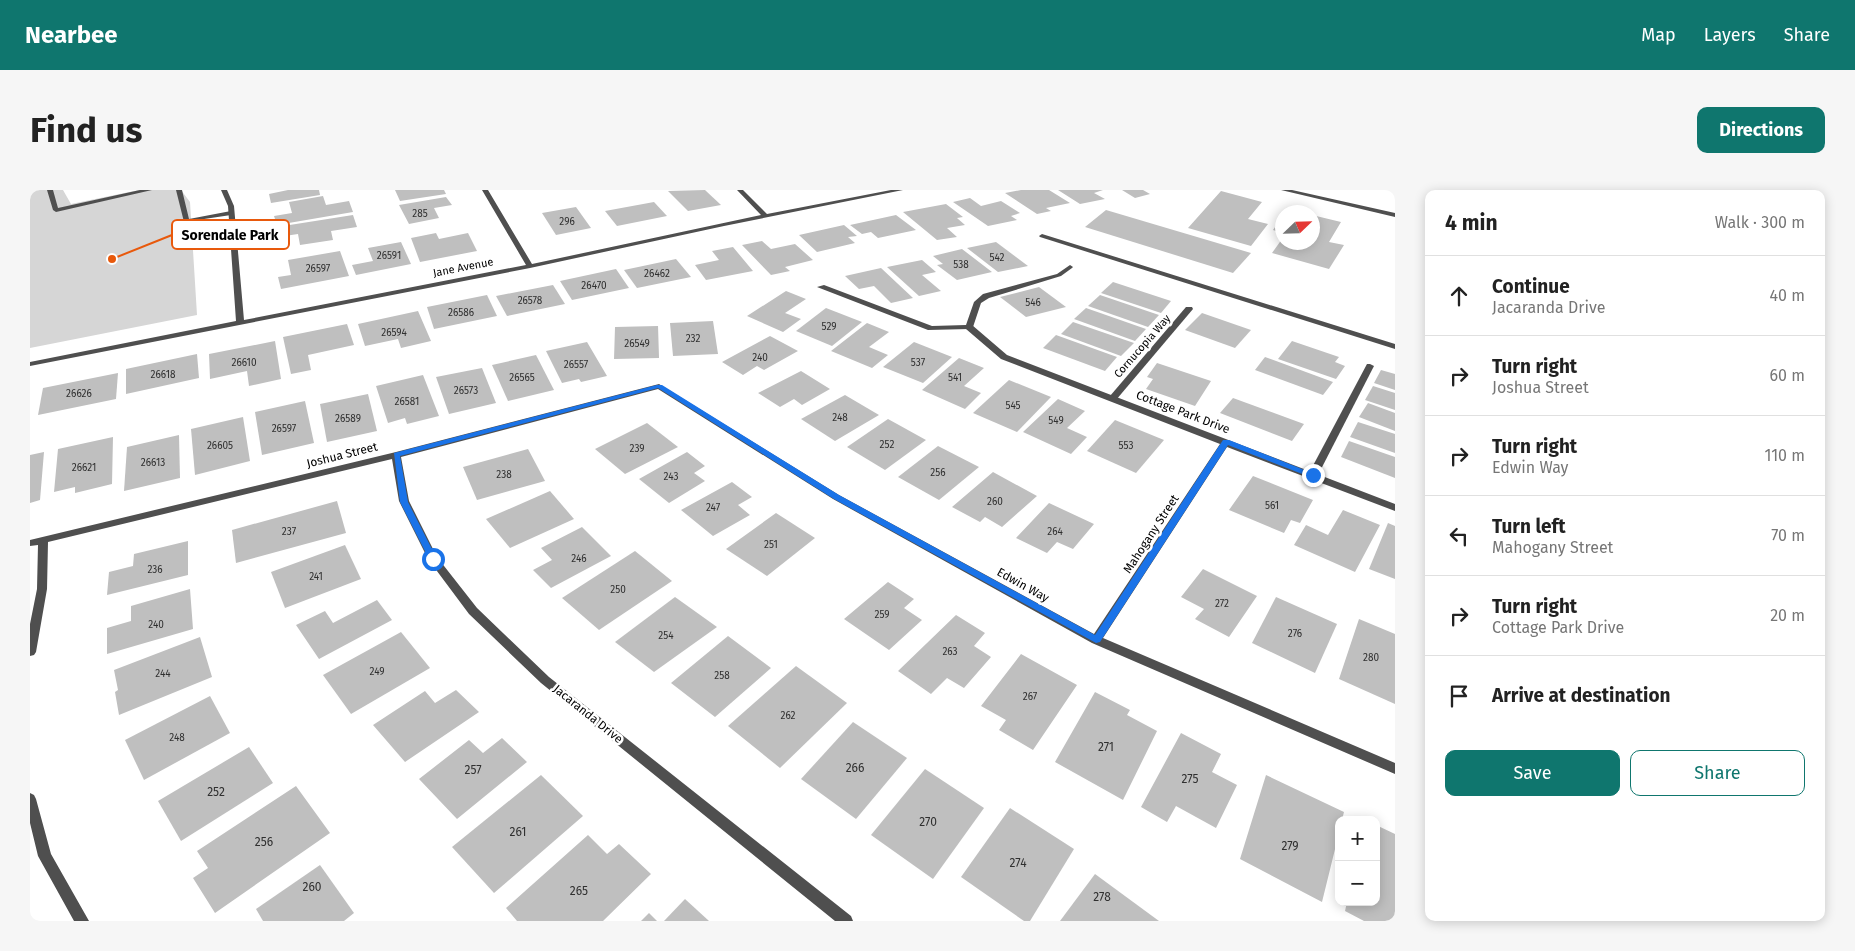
<!DOCTYPE html>
<meta charset="utf-8">
<style>
body{margin:0;font-family:"Fira Sans",sans-serif;background:#f6f6f6;color:#222}
.controls{position:absolute;right:15px;bottom:15px;display:grid;overflow:hidden;border-radius:10px;box-shadow:0 2px 12px #0003}
.controls button{width:45px;height:45px;display:grid;place-items:center;padding:0;border:0;border-bottom:1px solid #e0e0e0;background:#fff;color:#222;font:25px sans-serif}
.compass{position:absolute;left:1245px;top:15px;width:45px;height:45px;border-radius:50%;background:#fff;box-shadow:0 2px 12px #0003;rotate:67deg}
.stop{position:absolute;width:15px;height:15px;margin:-11px;border:4px solid #1a73e8;border-radius:50%;background:#fff}
.stop.end{background:#1a73e8;border-color:#fff;box-shadow:0 1px 5px #0008}
.list{margin:0;padding:0;list-style:none}
h2{display:flex;justify-content:space-between;align-items:center;height:65px;margin:0;padding:0 20px;font-size:21px}
h2 small{font-size:16px;font-weight:400;color:#767676}
.list li{display:grid;grid-template-columns:32px 1fr auto;gap:15px;align-items:center;box-sizing:border-box;height:80px;padding:0 20px;border-top:1px solid #e0e0e0}
.list b{display:block;font-size:19px;white-space:nowrap}
.list p{margin:0;font-size:16px;white-space:nowrap;color:#767676}
.list em{font-size:16px;font-style:normal;color:#767676}
.actions{display:flex;gap:10px;padding:15px 20px}
.actions a{flex:1;padding:11px 0;border:1px solid #0f766e;border-radius:10px;text-align:center;font-size:18px;color:#0f766e}
.actions .main{background:#0f766e;color:#fff}
.icon{flex:none;width:28px;height:28px;fill:none;stroke:currentColor;stroke-width:2;stroke-linecap:round;stroke-linejoin:round}
.map{position:relative;flex:none;width:1365px;height:731px;overflow:hidden;border-radius:10px}
header{display:flex;align-items:center;gap:30px;box-sizing:border-box;height:70px;padding:0 25px;background:#0f766e;color:#fff}
header strong{font-size:24px}
nav{display:flex;gap:28px;margin-inline-start:auto;font-size:18px}
.intro{display:flex;align-items:center;justify-content:space-between;box-sizing:border-box;height:120px;padding:0 30px}
h1{margin:0;font-size:35px}
.button{padding:12px 22px;border-radius:10px;background:#0f766e;color:#fff;font-size:18px;font-weight:700}
main{display:flex;gap:30px;padding:0 30px}
aside{flex:1;background:#fff;border-radius:10px;box-shadow:0 2px 12px #0003}
.map>svg:first-child{display:block}
.green{fill:#d6d6d6}
.building{fill:#bfbfbf}
.lines{fill:none;stroke-linecap:round;stroke-linejoin:round}
.service{fill:#4f4f4f;fill-rule:evenodd}
.minor{fill:#4f4f4f;fill-rule:evenodd}
.route{fill:#1a73e8}
.labels{text-anchor:middle;stroke-width:5;stroke-linejoin:round;paint-order:stroke}
.number-label{font-size:10px;fill:#303030}
.far-street-label{font-size:11px;fill:#000;stroke:#fff}
.street-label{font-size:12px;fill:#000;stroke:#fff}
.near-number-label{font-size:12px;fill:#303030}
.leader{fill:none;stroke:#e8590c;stroke-width:2}
.callout-dot{fill:#e8590c;stroke:#fff;stroke-width:2}
.callout{fill:#fff;stroke:#e8590c;stroke-width:2}
.callout-label{font-size:14px;text-anchor:middle;font-weight:bold;fill:#000}
</style>
<header>
<strong>Nearbee</strong>
<nav><a>Map</a><a>Layers</a><a>Share</a></nav>
</header>
<div class="intro"><h1>Find us</h1><a class="button">Directions</a></div>
<main>
<div class="map">
<svg width="1365" height="731" viewBox="0 0 1365 731">
<rect width="100%" height="100%" fill="#fff"/>
<path class="green" d="M0,0H33L41,14L109,0H151L160,12L167,125L0,158Z"/>
<g class="building">
<path d="M258,0H289L290,5L241,13L239,4Z"/>
<path d="M365,0H414L416,4L370,11Z"/>
<path d="M675,0L691,15L658,21L638,1Z"/>
<path d="M991,0H1019L1040,13L1016,18L1021,21L1007,24L975,3Z"/>
<path d="M1028,0H1073L1064,3L1075,9L1050,14Z"/>
<path d="M1092,0H1113L1120,4L1105,8Z"/>
<path d="M1191,1L1232,12L1218,29L1238,34L1221,56L1158,38Z"/>
<path d="M293,6L296,15L319,11L323,22L247,35L244,26L262,23L259,12Z"/>
<path d="M416,7L422,15L404,18L409,28L379,34L369,15Z"/>
<path d="M940,8L951,16L971,11L990,23L981,26L987,30L958,36L923,12Z"/>
<path d="M624,12L637,26L587,36L575,21Z"/>
<path d="M916,14L933,27L927,28L935,35L917,38L927,47L907,50L873,22Z"/>
<path d="M546,17L561,38L526,45L512,23Z"/>
<path d="M1076,20L1221,63L1203,83L1055,37Z"/>
<path d="M323,25L327,37L301,41L303,50L270,55L268,44L248,47L247,37Z"/>
<path d="M866,25L886,40L848,48L841,42L832,44L820,35Z"/>
<path d="M1282,25L1311,32L1299,52L1314,55L1299,79L1242,63L1252,49V52H1282Z"/>
<path d="M1252,27V43L1243,40Z"/>
<path d="M814,35L827,46L818,47L825,53L787,62L769,45Z"/>
<path d="M406,43L409,49L438,43L447,61L390,72L381,48Z"/>
<path d="M732,51L741,59L765,54L783,70L755,77L760,81L741,85L712,55Z"/>
<path d="M371,52L381,74L326,85L322,75L343,71L338,58Z"/>
<path d="M966,52L998,76L968,82L937,58Z"/>
<path d="M703,57L723,81L676,90L665,75L689,70L682,61Z"/>
<path d="M932,59L962,82L927,90L907,75L913,74L903,66Z"/>
<path d="M310,61L319,86L251,99L248,87L261,85L258,70Z"/>
<path d="M646,69L661,87L607,98L594,80Z"/>
<path d="M892,70L906,82L892,85L911,101L889,106L857,77Z"/>
<path d="M851,78L883,108L861,113L844,96L829,99L815,86Z"/>
<path d="M586,79L599,98L542,110L530,91Z"/>
<path d="M1083,92L1141,111L1131,123L1071,103Z"/>
<path d="M523,95L535,114L477,126L466,106Z"/>
<path d="M1009,97L1036,117L996,127L970,107Z"/>
<path d="M756,101L776,109L755,123L771,129L753,142L717,126Z"/>
<path d="M457,105L467,126L404,139L397,117Z"/>
<path d="M1070,105L1129,125L1118,137L1058,116Z"/>
<path d="M796,118L832,132L802,156L766,141Z"/>
<path d="M1056,118L1116,139L1105,151L1044,129Z"/>
<path d="M388,121L401,151L371,158L368,149L335,156L328,134Z"/>
<path d="M1172,123L1221,140L1205,158L1155,140Z"/>
<path d="M683,131L688,164L643,166L640,133Z"/>
<path d="M1043,132L1104,153L1091,166L1031,144Z"/>
<path d="M837,133L859,142L839,157L858,165L842,178L801,161Z"/>
<path d="M317,134L324,155L278,165L281,180L261,184L253,147Z"/>
<path d="M628,136L629,168L584,169L585,137Z"/>
<path d="M1026,145L1087,167L1075,181L1013,158Z"/>
<path d="M740,146L768,161L734,180L727,176L713,185L692,172Z"/>
<path d="M245,151L251,189L219,196L217,181L180,189L179,164Z"/>
<path d="M1262,151L1309,167L1305,172L1315,176L1306,189L1248,169Z"/>
<path d="M557,152L577,186L551,192L549,189L532,193L516,161Z"/>
<path d="M884,152L922,167L893,193L853,177Z"/>
<path d="M167,164L169,188L96,204V179Z"/>
<path d="M506,165L524,200L478,211L462,175Z"/>
<path d="M1235,167L1303,192L1293,205L1225,180Z"/>
<path d="M929,168L954,178L934,196L951,203L935,219L892,200Z"/>
<path d="M1127,173L1181,191L1165,216L1116,199L1123,189L1117,187Z"/>
<path d="M452,178L466,213L419,224L406,187Z"/>
<path d="M1351,180L1365,184V200L1344,193Z"/>
<path d="M771,181L800,199L772,215L764,209L750,217L728,203Z"/>
<path d="M88,183L86,209L8,225L13,198Z"/>
<path d="M393,185L409,226L377,234L375,228L358,233L346,196Z"/>
<path d="M979,190L1021,207L987,242L943,223Z"/>
<path d="M1343,196L1365,203V220L1335,210Z"/>
<path d="M338,204L347,241L297,252L290,214Z"/>
<path d="M815,205L849,225L805,251L771,229Z"/>
<path d="M1203,208L1274,234L1262,251L1190,223Z"/>
<path d="M1028,209L1055,221L1037,238L1057,247L1041,264L993,242Z"/>
<path d="M275,211L284,253L232,265L225,222Z"/>
<path d="M1338,213L1365,223V241L1329,227Z"/>
<path d="M213,227L220,271L165,285L161,239Z"/>
<path d="M858,229L896,250L855,280L817,257Z"/>
<path d="M1085,230L1134,250L1106,283L1057,261Z"/>
<path d="M1328,232L1365,244V263L1320,247Z"/>
<path d="M617,233L648,257L595,284L565,259Z"/>
<path d="M149,245L150,288L94,301L97,257Z"/>
<path d="M83,247L82,294L45,303V297L24,302L28,259Z"/>
<path d="M1319,251L1365,267V288L1311,267Z"/>
<path d="M908,256L949,277L909,310L868,287Z"/>
<path d="M498,259L515,291L447,310L433,277Z"/>
<path d="M14,262L10,310L0,313V265Z"/>
<path d="M657,262L675,276L664,283L675,291L639,313L609,289Z"/>
<path d="M963,282L1007,306L972,337L955,327L950,332L922,317Z"/>
<path d="M1223,286L1283,310L1270,333L1261,330L1254,343L1199,320Z"/>
<path d="M702,292L722,307L708,315L720,325L683,346L651,320Z"/>
<path d="M520,301L544,329L480,358L456,329Z"/>
<path d="M307,311L316,343L206,373L202,340Z"/>
<path d="M1019,313L1064,334L1043,359L1027,352L1017,363L986,348Z"/>
<path d="M1313,320L1350,335L1325,382L1264,355L1276,335L1298,345Z"/>
<path d="M746,323L785,348L737,386L696,359Z"/>
<path d="M1358,333L1365,336V389L1339,379Z"/>
<path d="M552,337L581,366L521,398L503,380L522,370L511,358Z"/>
<path d="M158,351V385L77,405L79,382L103,376L104,364Z"/>
<path d="M315,355L331,389L255,418L241,382Z"/>
<path d="M605,361L642,391L569,440L532,408Z"/>
<path d="M1173,379L1227,406L1199,447L1165,429L1174,419L1151,407Z"/>
<path d="M858,392L884,409L874,418L892,430L859,460L814,429Z"/>
<path d="M160,399L163,439L77,464V438L101,431V416Z"/>
<path d="M645,407L687,437L624,482L585,452Z"/>
<path d="M1246,407L1307,434L1285,483L1222,453Z"/>
<path d="M347,410L362,430L289,469L266,435L295,421L303,433Z"/>
<path d="M926,425L955,443L944,456L961,467L934,498L917,488L901,504L868,481Z"/>
<path d="M1329,429L1365,444V514L1309,489Z"/>
<path d="M371,442L400,478L321,524L293,485Z"/>
<path d="M698,446L741,478L685,527L641,493Z"/>
<path d="M170,447L182,487L89,525L85,502L88,500L84,480Z"/>
<path d="M991,464L1047,495L1003,560L969,540L976,530L951,516Z"/>
<path d="M766,476L817,513L750,578L698,536Z"/>
<path d="M426,500L449,522L375,572L343,535L395,501L405,513Z"/>
<path d="M1065,502L1100,520L1097,525L1127,541L1093,610L1025,572Z"/>
<path d="M180,506L200,543L114,590L95,550Z"/>
<path d="M823,532L877,568L826,629L771,589Z"/>
<path d="M1151,543L1191,564L1182,582L1207,595L1186,638L1146,616L1137,632L1111,617Z"/>
<path d="M472,548L497,572L427,629L389,589L439,550L453,563Z"/>
<path d="M219,557L243,593L151,651L128,611Z"/>
<path d="M895,579L954,618L903,689L841,645Z"/>
<path d="M511,585L553,626L464,703L422,657Z"/>
<path d="M1236,585L1314,622L1312,630H1309V643L1292,712L1210,669Z"/>
<path d="M266,596L300,643L185,723L163,688L178,678L167,661Z"/>
<path d="M980,618L1044,659L1000,731H994L931,687Z"/>
<path d="M1346,635L1365,644V731H1334L1315,721L1317,712H1346Z"/>
<path d="M558,645L577,664L589,654L621,684L573,731H487L476,718Z"/>
<path d="M290,675L324,723L314,731H233L226,719Z"/>
<path d="M1065,684L1129,731H1030Z"/>
<path d="M655,709L679,731H634Z"/>
<path d="M619,723L627,731H611Z"/>
</g>
<g class="lines">
<g class="service">
<path d="M17,0H23L28,18L110,0H122L26,22L23,20Z"/>
<path d="M146,0H152L159,29L201,21L204,23L201,25L154,32Z"/>
<path d="M1251,0H1262L1365,23V27Z"/>
<path d="M1012,44L1365,154V159L1010,47L1009,46Z"/>
<path d="M1040,75L1043,77L1042,78L1031,86L959,108L951,113L943,137L939,139L898,140L787,97L794,95L902,136L936,135L944,112L953,104L1027,84Z"/>
<path d="M1156,117H1162L1163,119L1086,210H1080V206Z"/>
<path d="M1337,174H1340L1344,176L1288,285L1286,287H1280L1278,285Z"/>
</g>
<g class="minor">
<path d="M191,0H197L204,16L214,130L496,75L452,0H458L502,74L731,25L707,0H713L737,24L861,0H873L694,36L500,78L0,176V172L206,131L198,16Z"/>
<path d="M936,135H942L977,165L1365,314V321L1197,257L1073,448L1365,573V584L1062,453L803,309L628,199L371,267L379,311L407,367L447,418L519,487L821,726L823,731H805L511,493L439,424L398,369L369,311L362,269L18,352L17,399L6,462L4,465L0,466V434L7,399L8,355L0,356V350L366,262L629,194L809,305L1064,444L1190,254L971,169L936,139Z"/>
<path d="M0,603L4,605L6,609L21,664L59,731H44L8,666L0,633Z"/>
</g>
</g>
<path class="route" d="M627,195H632L809,305L1065,445L1193,250H1199L1287,285L1280,287L1198,255L1070,452L1066,453L804,309L628,198L370,266L378,312L407,369L403,372L400,371L370,312L364,263Z"/>
<g class="labels">
<g class="number-label">
<text x="390" y="27">285</text>
<text x="537" y="35">296</text>
<text x="359" y="69">26591</text>
<text x="967" y="71">542</text>
<text x="931" y="78">538</text>
<text x="288" y="82">26597</text>
<text x="627" y="87">26462</text>
<text x="564" y="99">26470</text>
<text x="500" y="114">26578</text>
<text x="1003" y="116">546</text>
<text x="431" y="126">26586</text>
<text x="799" y="140">529</text>
<text x="364" y="146">26594</text>
<text x="663" y="152">232</text>
<text x="607" y="157">26549</text>
<text x="730" y="171">240</text>
<text x="214" y="176">26610</text>
<text x="888" y="176">537</text>
<text x="546" y="178">26557</text>
<text x="133" y="188">26618</text>
<text x="492" y="191">26565</text>
<text x="925" y="191">541</text>
<text x="436" y="204">26573</text>
<text x="49" y="207">26626</text>
<text x="377" y="215">26581</text>
<text x="983" y="219">545</text>
<text x="810" y="231">248</text>
<text x="318" y="232">26589</text>
<text x="1026" y="234">549</text>
<text x="254" y="242">26597</text>
<text x="857" y="258">252</text>
<text x="190" y="259">26605</text>
<text x="1096" y="259">553</text>
<text x="607" y="262">239</text>
<text x="123" y="276">26613</text>
<text x="54" y="281">26621</text>
<text x="908" y="286">256</text>
<text x="474" y="288">238</text>
<text x="641" y="290">243</text>
<text x="965" y="315">260</text>
<text x="1242" y="319">561</text>
<text x="683" y="321">247</text>
<text x="259" y="345">237</text>
<text x="1025" y="345">264</text>
<text x="741" y="358">251</text>
<text x="549" y="372">246</text>
<text x="125" y="383">236</text>
<text x="286" y="390">241</text>
<text x="588" y="403">250</text>
<text x="1192" y="417">272</text>
<text x="852" y="428">259</text>
<text x="126" y="438">240</text>
<text x="1265" y="447">276</text>
<text x="636" y="449">254</text>
<text x="920" y="465">263</text>
<text x="1341" y="471">280</text>
<text x="347" y="485">249</text>
<text x="133" y="487">244</text>
<text x="692" y="489">258</text>
<text x="1000" y="510">267</text>
<text x="758" y="529">262</text>
<text x="147" y="551">248</text>
</g>
<g class="far-street-label">
<text transform="translate(433 77) rotate(-11)" y="4">Jane Avenue</text>
<text transform="translate(1112 156) rotate(-49)" y="4">Cornucopia Way</text>
</g>
<g class="street-label">
<text transform="translate(1153 222) rotate(21)" y="4">Cottage Park Drive</text>
<text transform="translate(312 265) rotate(-14)" y="4">Joshua Street</text>
<text transform="translate(1121 344) rotate(-57)" y="4">Mahogany Street</text>
<text transform="translate(993 395) rotate(29)" y="4">Edwin Way</text>
<text transform="translate(558 524) rotate(39)" y="4">Jacaranda Drive</text>
</g>
<g class="near-number-label">
<text x="1076" y="561">271</text>
<text x="825" y="582">266</text>
<text x="443" y="584">257</text>
<text x="1160" y="593">275</text>
<text x="186" y="606">252</text>
<text x="898" y="636">270</text>
<text x="488" y="646">261</text>
<text x="234" y="656">256</text>
<text x="1260" y="660">279</text>
<text x="988" y="677">274</text>
<text x="282" y="701">260</text>
<text x="549" y="705">265</text>
<text x="1072" y="711">278</text>
</g>
</g>
<path class="leader" d="M82 69L142 45"/>
<circle class="callout-dot" cx="82" cy="69" r="5"/>
<rect class="callout" x="142" y="30" width="117" height="29" rx="5"/>
<g class="callout-label">
<text x="200" y="50">Sorendale Park</text>
</g>
</svg>
<div class="controls">
<button>+</button>
<button>−</button>
</div>
<svg class="compass" viewBox="-18 -18 36 36"><path d="M0-13l5 13h-10z" fill="#e53935"/><path d="M0 13l5-13h-10z" fill="#767676"/></svg>
<div class="stop" style="left:403px;top:369px"></div>
<div class="stop end" style="left:1283px;top:285px"></div>
</div>
<aside>
<h2>4 min<small>Walk · 300 m</small></h2>
<ul class="list">
<li><svg class="icon" aria-label="ahead" viewBox="0 0 24 24"><path d="M12 20V5M6 11l6-6 6 6"/></svg><div><b>Continue</b><p>Jacaranda Drive</p></div><em>40 m</em></li>
<li><svg class="icon" aria-label="right" viewBox="0 0 24 24"><path d="M7 20v-9h11M14 6l5 5-5 5"/></svg><div><b>Turn right</b><p>Joshua Street</p></div><em>60 m</em></li>
<li><svg class="icon" aria-label="right" viewBox="0 0 24 24"><path d="M7 20v-9h11M14 6l5 5-5 5"/></svg><div><b>Turn right</b><p>Edwin Way</p></div><em>110 m</em></li>
<li><svg class="icon" aria-label="left" viewBox="0 0 24 24"><path d="M17 20v-9H6M10 6l-5 5 5 5"/></svg><div><b>Turn left</b><p>Mahogany Street</p></div><em>70 m</em></li>
<li><svg class="icon" aria-label="right" viewBox="0 0 24 24"><path d="M7 20v-9h11M14 6l5 5-5 5"/></svg><div><b>Turn right</b><p>Cottage Park Drive</p></div><em>20 m</em></li>
<li><svg class="icon" aria-label="arrive" viewBox="0 0 24 24"><path d="M6 21V4h12l-3 4 3 4H6"/></svg><div><b>Arrive at destination</b></div></li>
</ul>
<div class="actions"><a class="main">Save</a><a>Share</a></div>
</aside>
</main>
